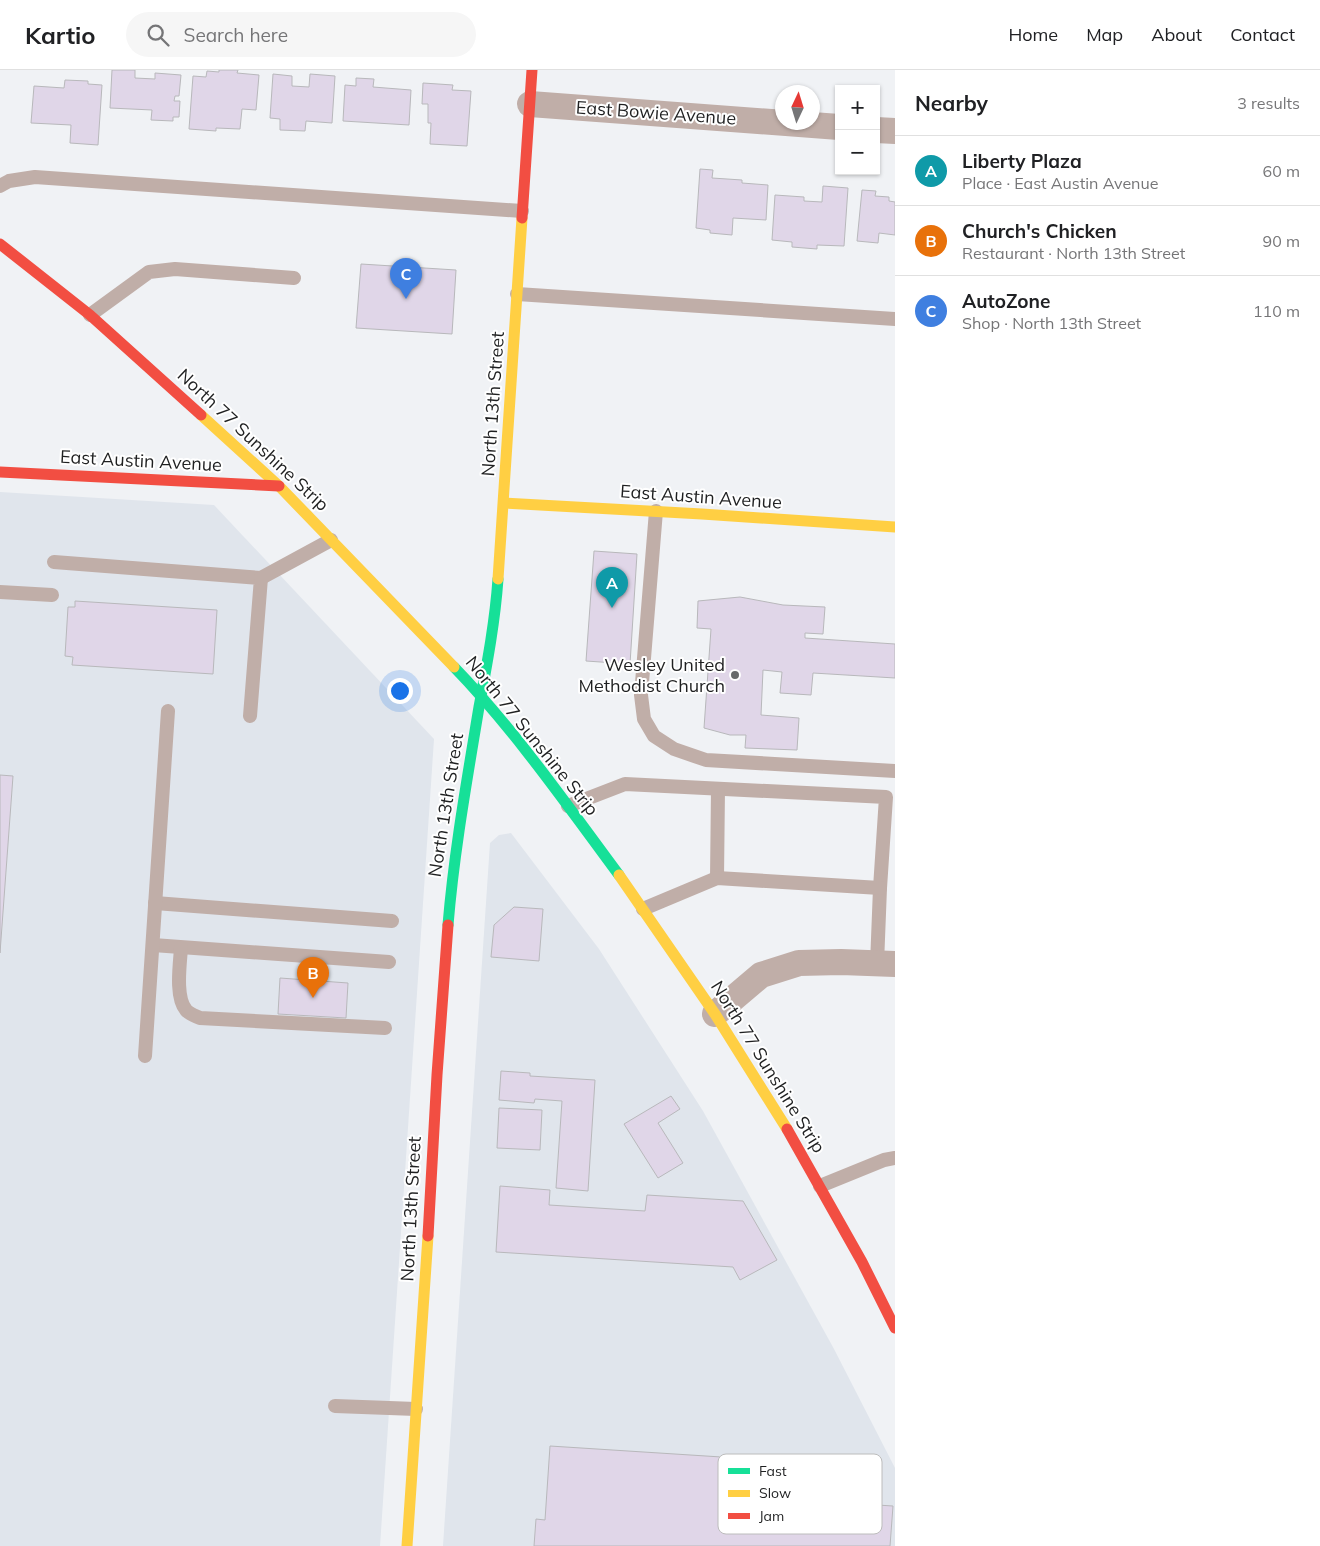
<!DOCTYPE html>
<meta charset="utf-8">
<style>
body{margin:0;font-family:Mulish,sans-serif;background:#f6f6f6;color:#202124}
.controls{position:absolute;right:15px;top:15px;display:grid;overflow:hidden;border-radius:0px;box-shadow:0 1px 4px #0004}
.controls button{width:45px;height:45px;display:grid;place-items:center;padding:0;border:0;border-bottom:1px solid #e0e0e0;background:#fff;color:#202124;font:25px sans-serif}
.compass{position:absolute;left:775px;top:15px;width:45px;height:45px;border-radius:50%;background:#fff;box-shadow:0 1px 4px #0004;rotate:4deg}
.you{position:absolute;left:399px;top:620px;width:18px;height:18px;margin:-12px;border:4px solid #fff;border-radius:50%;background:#1a73e8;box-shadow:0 0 0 8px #1a73e833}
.badge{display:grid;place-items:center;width:32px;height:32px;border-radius:50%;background:#7c3aed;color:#fff;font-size:16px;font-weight:700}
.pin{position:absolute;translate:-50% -41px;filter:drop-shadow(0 1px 2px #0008)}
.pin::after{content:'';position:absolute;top:26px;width:18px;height:15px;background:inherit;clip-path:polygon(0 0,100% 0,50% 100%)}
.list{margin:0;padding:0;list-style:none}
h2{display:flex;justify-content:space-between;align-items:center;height:65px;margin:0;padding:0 20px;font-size:21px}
h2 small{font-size:16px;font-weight:400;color:#757577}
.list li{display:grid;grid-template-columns:32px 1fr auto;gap:15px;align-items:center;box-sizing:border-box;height:70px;padding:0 20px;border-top:1px solid #e0e0e0}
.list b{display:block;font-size:19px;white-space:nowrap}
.list p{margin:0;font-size:16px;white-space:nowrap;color:#757577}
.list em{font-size:16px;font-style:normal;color:#757577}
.icon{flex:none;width:28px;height:28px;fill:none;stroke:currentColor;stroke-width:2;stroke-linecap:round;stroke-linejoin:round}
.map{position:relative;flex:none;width:895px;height:1476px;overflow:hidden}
header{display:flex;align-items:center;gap:30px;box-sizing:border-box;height:70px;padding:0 25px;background:#fff;border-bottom:1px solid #e0e0e0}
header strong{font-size:24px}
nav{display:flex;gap:28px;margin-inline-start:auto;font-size:18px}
.search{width:350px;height:45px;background:#f6f6f6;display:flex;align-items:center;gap:12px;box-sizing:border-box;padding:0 18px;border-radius:28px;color:#757577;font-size:19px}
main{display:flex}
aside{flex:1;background:#fff}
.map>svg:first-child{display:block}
.built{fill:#e0e5ec}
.building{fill:#e0d6e8;stroke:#b8b8bb}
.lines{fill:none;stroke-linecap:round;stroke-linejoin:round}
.lane{stroke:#c0aea8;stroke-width:14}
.street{stroke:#c0aea8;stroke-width:26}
.fast{stroke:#16e098;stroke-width:11}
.slow{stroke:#ffcf43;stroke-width:11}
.jam{stroke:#f24e42;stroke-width:11}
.poi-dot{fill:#686a6b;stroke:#fff;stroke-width:2}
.labels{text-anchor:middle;stroke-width:4;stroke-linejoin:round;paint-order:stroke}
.street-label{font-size:18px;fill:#1f2021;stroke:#fff}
.poi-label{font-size:18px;fill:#1f2021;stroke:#fff;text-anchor:end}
.key{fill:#fff;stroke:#bcbcbc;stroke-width:1}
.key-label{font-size:14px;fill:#1f2021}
</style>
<header>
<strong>Kartio</strong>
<div class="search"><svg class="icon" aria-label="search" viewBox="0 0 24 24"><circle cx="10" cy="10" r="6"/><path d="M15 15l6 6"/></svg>Search here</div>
<nav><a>Home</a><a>Map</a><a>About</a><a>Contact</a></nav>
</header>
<main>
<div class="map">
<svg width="895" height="1476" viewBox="0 0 895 1476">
<rect width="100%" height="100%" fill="#f0f2f5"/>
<g class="built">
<path d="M0,422L214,435L434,669L380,1476H0Z"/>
<path d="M511,763L599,879L703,1041L834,1279L895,1398V1476H443L490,773L499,765Z"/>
</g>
<g class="building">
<path d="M112,0H135V8L155,9V3L181,5L179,26H175L174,31H180L179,47H173V51L151,50L152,40L110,38Z"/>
<path d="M219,0H238L237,3L259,5L256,40L242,39L240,59L216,58V61L189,59L193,6L206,7L207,1L219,2Z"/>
<path d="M273,4L292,6V16L309,17L310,4L335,6L332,53L306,51L305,61L280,60V49L270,48Z"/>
<path d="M356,8L374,9L373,17L411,20L409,55L343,51L345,15L356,16Z"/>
<path d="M65,10L88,11V14L102,15L98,75L70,73L71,55L31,53L34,16L64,18Z"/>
<path d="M423,13L453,15L452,20L471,21L467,76L430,74L431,53H428V34H422Z"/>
<path d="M700,99L713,100L712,108L742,110V113L768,115L766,150L733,148L732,165L710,163V160L696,158Z"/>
<path d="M823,116L848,118L844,176L817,175V179L792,177V172L772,170L775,125L804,127V131L822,132Z"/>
<path d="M862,120L876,121L875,126L889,127V131L895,132V165L879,163L878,173L857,171Z"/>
<path d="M361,194L456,200L452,264L356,258Z"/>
<path d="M594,481L637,484L630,594L586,591Z"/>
<path d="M740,527L783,535L825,537L823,564L805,563V568L895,574V608L813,603L811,625L780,623L782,602L763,600L761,645L799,648L797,680L745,678L746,665H730L704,658L711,559L697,558L698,531Z"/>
<path d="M75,531L217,540L213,604L72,595L73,587L65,586L68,537H75Z"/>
<path d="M0,705L13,706L0,883Z"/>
<path d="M514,837L543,839L539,891L491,887L494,855Z"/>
<path d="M280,908L348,913L346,948L278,944Z"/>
<path d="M501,1001L530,1003V1006L595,1010L588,1121L556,1118L562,1031L535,1029L534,1033L499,1030Z"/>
<path d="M671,1026L680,1039L658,1053L683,1093L658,1108L624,1054Z"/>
<path d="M499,1038L542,1040L540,1080L497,1078Z"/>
<path d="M500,1116L550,1120L549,1135L645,1141L647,1125L743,1131L777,1190L740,1210L733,1197L496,1182Z"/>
<path d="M550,1376L737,1388L734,1426L893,1436L890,1476H534L536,1449L545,1450Z"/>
</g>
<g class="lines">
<g class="lane">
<path d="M0,116L9,111L35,107L522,141"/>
<path d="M517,224L895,249"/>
<path d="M90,245L149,202L175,199L294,208"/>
<path d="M656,441L641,625L644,649L654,666L674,679L706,690L895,701"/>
<path d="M54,492L261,508L250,646"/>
<path d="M261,508L331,470"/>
<path d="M0,522L52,525"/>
<path d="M568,736L625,714L886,727L880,818L877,894"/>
<path d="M717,808L718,719"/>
<path d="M155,833L392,851"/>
<path d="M643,839L717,808L880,818"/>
<path d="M153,875L389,892"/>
<path d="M181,878C180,894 175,927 186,940C189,944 196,946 200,948L385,958"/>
<path d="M145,986L168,641"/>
<path d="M820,1116L884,1090L895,1088"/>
<path d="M335,1336L416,1339"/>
</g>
<g class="street">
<path d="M530,34L839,57"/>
<path d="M876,60L895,61"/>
<path d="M715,944L761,905L799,893L841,892L895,894"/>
</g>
<g class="fast">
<path d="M454,597C514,659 567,735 619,805"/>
<path d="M448,855C454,782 467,710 479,637C487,594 495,552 498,509"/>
</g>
<g class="slow">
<path d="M201,345L279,416L454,597"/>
<path d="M504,433L702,444L895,457"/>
<path d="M498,509L522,148"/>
<path d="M619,805L715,944L787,1059"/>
<path d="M407,1476L428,1166"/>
</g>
<g class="jam">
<path d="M522,148L532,0"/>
<path d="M0,174L90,245L201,345"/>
<path d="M0,402L279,416"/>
<path d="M787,1059L862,1192L895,1258"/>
<path d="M428,1166L437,1005L448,855"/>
</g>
</g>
<circle class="poi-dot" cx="735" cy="605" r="5"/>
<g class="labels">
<g class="street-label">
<text transform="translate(656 43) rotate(4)" y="6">East Bowie Avenue</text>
<text transform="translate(493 334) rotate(-86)" y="6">North 13th Street</text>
<text transform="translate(253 370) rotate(43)" y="6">North 77 Sunshine Strip</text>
<text transform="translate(141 391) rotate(3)" y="6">East Austin Avenue</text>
<text transform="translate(701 427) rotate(4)" y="6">East Austin Avenue</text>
<text transform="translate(532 666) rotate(51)" y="6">North 77 Sunshine Strip</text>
<text transform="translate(446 735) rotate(-81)" y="6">North 13th Street</text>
<text transform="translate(768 997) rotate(58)" y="6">North 77 Sunshine Strip</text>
<text transform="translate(411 1139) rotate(-87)" y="6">North 13th Street</text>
</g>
<g class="poi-label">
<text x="725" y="601">Wesley United<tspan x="725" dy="21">Methodist Church</tspan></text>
</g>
</g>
<rect x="718" y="1384" width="164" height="80" rx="8" class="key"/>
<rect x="728" y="1398" width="22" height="6" fill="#16e098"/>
<rect x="728" y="1420" width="22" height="7" fill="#ffcf43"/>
<rect x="728" y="1443" width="22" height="6" fill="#f24e42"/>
<g class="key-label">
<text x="759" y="1406">Fast</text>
<text x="759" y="1428">Slow</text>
<text x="759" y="1451">Jam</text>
</g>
</svg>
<div class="controls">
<button>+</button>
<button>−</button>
</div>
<svg class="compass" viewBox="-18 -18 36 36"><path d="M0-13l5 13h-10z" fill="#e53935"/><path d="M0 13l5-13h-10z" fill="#757577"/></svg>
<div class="you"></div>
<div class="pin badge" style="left:612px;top:538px;background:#0f9aa8">A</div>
<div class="pin badge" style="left:313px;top:928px;background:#e8710a">B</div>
<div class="pin badge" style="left:406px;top:229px;background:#3f7fe0">C</div>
</div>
<aside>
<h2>Nearby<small>3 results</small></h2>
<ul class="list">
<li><span class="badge" style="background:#0f9aa8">A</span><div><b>Liberty Plaza</b><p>Place · East Austin Avenue</p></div><em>60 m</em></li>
<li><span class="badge" style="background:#e8710a">B</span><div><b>Church's Chicken</b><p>Restaurant · North 13th Street</p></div><em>90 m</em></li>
<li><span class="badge" style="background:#3f7fe0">C</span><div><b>AutoZone</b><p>Shop · North 13th Street</p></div><em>110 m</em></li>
</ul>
</aside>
</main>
